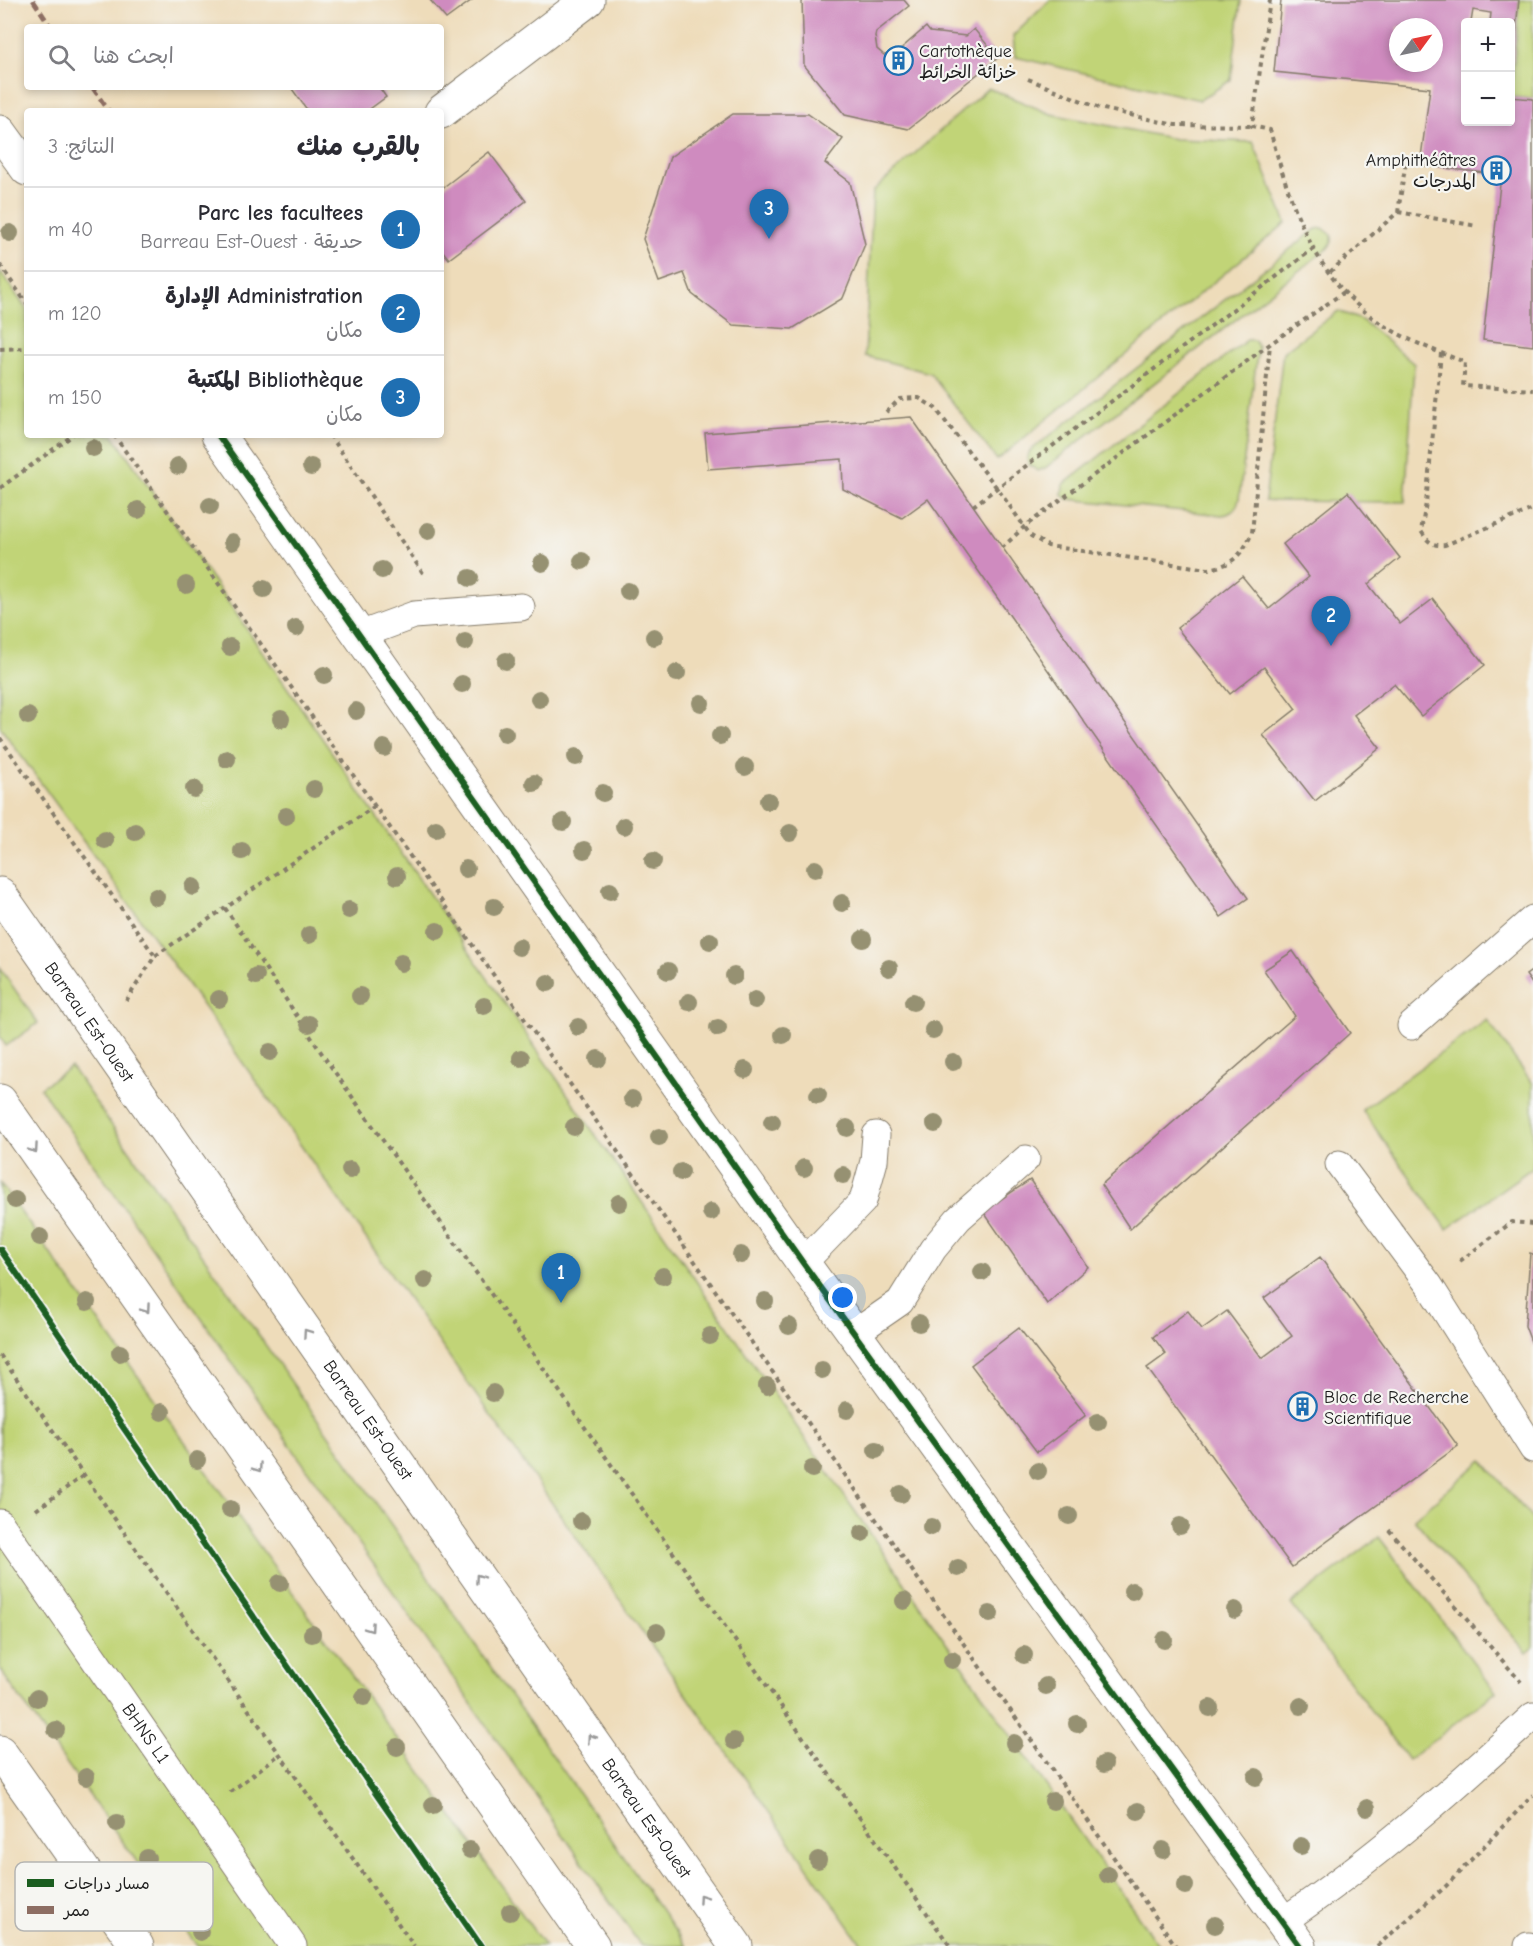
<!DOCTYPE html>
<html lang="ar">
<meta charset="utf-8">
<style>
body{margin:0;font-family:"Comic Neue","Playpen Sans Arabic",sans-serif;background:#f2f2f3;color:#2b2b33;direction:rtl}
.controls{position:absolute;right:18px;top:18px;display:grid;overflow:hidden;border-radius:6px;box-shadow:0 3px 9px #0003}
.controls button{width:54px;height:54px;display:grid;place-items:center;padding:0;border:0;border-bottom:2px solid #e1e1e2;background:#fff;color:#2b2b33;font:30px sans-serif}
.compass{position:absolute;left:1389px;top:18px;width:54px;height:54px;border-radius:50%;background:#fff;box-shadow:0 3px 9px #0003;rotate:57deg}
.you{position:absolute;left:843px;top:1298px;width:21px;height:21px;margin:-15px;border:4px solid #fff;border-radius:50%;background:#1a73e8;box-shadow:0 0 0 9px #1a73e833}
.badge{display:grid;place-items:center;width:39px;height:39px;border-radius:50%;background:#1f6fb2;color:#fff;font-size:20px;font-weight:700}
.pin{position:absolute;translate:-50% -50px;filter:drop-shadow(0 2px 3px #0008)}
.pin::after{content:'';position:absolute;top:32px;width:21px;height:18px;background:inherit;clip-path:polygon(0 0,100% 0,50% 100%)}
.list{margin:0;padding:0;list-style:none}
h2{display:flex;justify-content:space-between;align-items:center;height:78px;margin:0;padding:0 24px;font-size:26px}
h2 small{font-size:20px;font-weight:400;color:#7c7c81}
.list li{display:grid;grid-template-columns:39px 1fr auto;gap:18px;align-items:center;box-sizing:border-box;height:84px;padding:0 24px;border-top:2px solid #e1e1e2}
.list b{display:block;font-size:22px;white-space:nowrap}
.list p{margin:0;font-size:20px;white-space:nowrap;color:#7c7c81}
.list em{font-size:20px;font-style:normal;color:#7c7c81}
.icon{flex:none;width:33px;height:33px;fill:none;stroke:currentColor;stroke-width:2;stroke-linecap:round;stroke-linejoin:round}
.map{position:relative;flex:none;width:1533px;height:1946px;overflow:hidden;direction:ltr}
.search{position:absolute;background:#fff;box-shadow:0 3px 9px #0003;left:24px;top:24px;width:420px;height:66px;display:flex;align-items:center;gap:15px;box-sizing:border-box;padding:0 21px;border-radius:6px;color:#7c7c81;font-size:22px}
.panel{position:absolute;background:#fff;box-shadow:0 3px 9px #0003;left:24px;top:108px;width:420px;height:330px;border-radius:6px;direction:rtl}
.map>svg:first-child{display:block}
.green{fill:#c1d477;stroke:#6e784a;stroke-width:1.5}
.building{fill:#cf8bbf;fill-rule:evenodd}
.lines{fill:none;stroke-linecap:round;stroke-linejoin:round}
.service-casing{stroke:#857c6b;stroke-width:29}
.minor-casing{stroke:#857c6b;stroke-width:35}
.primary-casing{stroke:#857c6b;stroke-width:35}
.path{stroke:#857c6b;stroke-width:4;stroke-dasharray:4.5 4.5;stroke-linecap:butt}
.service{stroke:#fff;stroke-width:27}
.minor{stroke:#fff;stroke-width:33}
.primary{stroke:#fff;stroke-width:33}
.quiet{stroke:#8d6e63;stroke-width:4.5;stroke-dasharray:9 4.5;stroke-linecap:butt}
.cycleway-casing{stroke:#f6f6f2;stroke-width:10}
.cycleway{stroke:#1b5e20;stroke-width:6}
.tree{fill:#969172}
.oneway{stroke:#999}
.labels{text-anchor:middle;stroke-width:4.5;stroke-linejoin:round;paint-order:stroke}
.poi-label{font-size:18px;fill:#1c1c1c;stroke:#f6f6f2;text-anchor:start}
.street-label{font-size:18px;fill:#1c1c1c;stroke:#f6f6f2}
.key{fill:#f6f6f2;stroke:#b5b5b2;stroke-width:1.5}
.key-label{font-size:16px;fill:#1c1c1c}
</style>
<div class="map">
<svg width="1533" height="1946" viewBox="0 0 1533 1946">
<rect width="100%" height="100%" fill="#f6f6f2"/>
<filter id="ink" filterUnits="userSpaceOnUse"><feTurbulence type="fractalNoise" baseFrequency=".0167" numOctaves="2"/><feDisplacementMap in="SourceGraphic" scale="12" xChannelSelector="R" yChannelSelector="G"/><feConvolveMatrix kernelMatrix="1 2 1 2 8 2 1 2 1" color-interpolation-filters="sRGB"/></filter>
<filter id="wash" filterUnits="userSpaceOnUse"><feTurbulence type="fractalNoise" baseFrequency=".008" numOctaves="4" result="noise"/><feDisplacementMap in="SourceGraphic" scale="24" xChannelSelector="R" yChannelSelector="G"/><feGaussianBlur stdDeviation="1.35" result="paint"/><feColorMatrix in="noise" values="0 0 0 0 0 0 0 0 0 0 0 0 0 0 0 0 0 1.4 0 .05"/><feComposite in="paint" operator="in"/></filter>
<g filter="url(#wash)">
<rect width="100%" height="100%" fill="#eedcba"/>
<g class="green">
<path d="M1050,0H1241L1231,80L1200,100L1015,57L1013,36Z"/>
<path d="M1519,0H1533V99L1511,97Z"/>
<path d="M988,88L1051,114L1175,139L1253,142L1286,223L997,460L930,373L865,356L873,191Z"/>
<path d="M1323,228L1332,235V242L1328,248L1045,468L1038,471L1029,465L1027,458L1030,451L1316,229Z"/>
<path d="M0,271L27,310V435H113L932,1623L1159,1946H863L186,982L0,727Z"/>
<path d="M1338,311L1363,321L1414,364L1405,502L1265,501L1283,352Z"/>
<path d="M1247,340H1254L1258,347L1239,499C1237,508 1232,514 1222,515L1068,499L1062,495L1063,485Z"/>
<path d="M0,968L38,1023L6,1046L0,1037Z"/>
<path d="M1487,1020L1533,1084V1167L1447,1229L1362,1110Z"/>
<path d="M71,1067L686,1946H641L40,1088Z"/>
<path d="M0,1183L545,1946H197L0,1670Z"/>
<path d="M1482,1460L1533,1520V1648L1527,1653L1414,1519Z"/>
<path d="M1379,1537L1496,1692L1408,1760L1291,1604Z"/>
</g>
<g id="blocks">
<g class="building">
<path d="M430,0H472L446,19Z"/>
<path d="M802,0H904L909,6L876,32L875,36L877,49L884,55H889L897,52L926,27L930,32L966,36L974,29L998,58L908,129L845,115L804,65Z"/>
<path d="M1281,0H1519L1512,64L1510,63V22H1490L1491,13L1473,10L1471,22H1466V122H1510V97L1533,99V346L1483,340L1501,175L1420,165L1430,88L1274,72ZM1398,27H1434V63H1398Z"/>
<path d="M295,87H379L386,97L367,111H308L292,89Z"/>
<path d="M733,114H808L843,139L825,163L850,182L865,244L843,298L792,329L733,325L692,294L684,273L659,282L643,239L670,157Z"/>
<path d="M489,152L526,201L449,259L441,249V189Z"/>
<path d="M911,417L1248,898L1221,917L928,499L902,518L843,489L842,459L708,469L705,433Z"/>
<path d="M1348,492L1400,558L1368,584L1400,624L1433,599L1485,665L1421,716L1394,684L1354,715L1380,748L1315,801L1263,735L1296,709L1264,667L1230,694L1177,628L1242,576L1269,609L1309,577L1283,544Z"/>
<path d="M1293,951L1350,1033L1130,1229L1101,1185L1295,1016L1264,970Z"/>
<path d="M1533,970V985L1526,975Z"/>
<path d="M1030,1180L1088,1267L1047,1304L983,1211Z"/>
<path d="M1530,1253L1533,1254V1347L1525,1326Z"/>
<path d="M1320,1257L1458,1446L1292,1567L1147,1368L1166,1354L1153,1337L1188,1311L1202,1329L1227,1311L1262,1358L1292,1336L1264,1298Z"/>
<path d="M1019,1328L1086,1415L1037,1452L971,1365Z"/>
</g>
</g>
</g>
<g filter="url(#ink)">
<use href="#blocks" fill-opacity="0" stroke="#857c6b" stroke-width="1.5"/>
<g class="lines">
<defs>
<g id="service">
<path d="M360,635L414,615L521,607"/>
<path d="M1411,1026L1533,919"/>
<path d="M1339,1164L1429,1285L1533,1449"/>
<path d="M803,1263L863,1201L874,1161L876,1135"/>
<path d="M855,1333L900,1302L933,1249L958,1219L1026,1159"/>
<path id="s1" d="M0,1523L293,1946"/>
<path d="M1283,1921C1372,1861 1454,1789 1533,1716"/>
<path d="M1528,1946H1529"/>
</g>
<g id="minor">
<path d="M441,112L588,0"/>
<path d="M0,132L27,169"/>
<path d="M218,435L803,1263L1300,1946"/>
<path d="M0,1752L137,1946"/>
</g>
<g id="primary">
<path id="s2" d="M0,894L736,1946"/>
<path d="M0,1101L593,1946"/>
</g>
</defs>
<use href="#service" class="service-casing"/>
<use href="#minor" class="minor-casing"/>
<use href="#primary" class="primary-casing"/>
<g class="path">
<path d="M1270,0L1252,126L1270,130C1288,195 1309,265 1363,310C1392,335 1430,349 1465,362L1463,386L1533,390"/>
<path d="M1028,79L1099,108L1175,125L1252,126"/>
<path d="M1398,212L1477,226"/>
<path d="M0,265L27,304"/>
<path d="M1330,272L1398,212L1407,155"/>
<path d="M0,349L27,348"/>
<path d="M1441,353L1426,503L1421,531C1428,542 1432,546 1445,545L1533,509"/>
<path d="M886,412L900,399L919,398L935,408L997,488L1031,536L1048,546L1208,569C1233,565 1241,556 1252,533L1270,344"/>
<path d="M114,435L1176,1946"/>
<path d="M330,435L425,576"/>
<path d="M0,488L73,435"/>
<path d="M973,506L1313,249"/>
<path d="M1002,548L1024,527L1270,344L1344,292"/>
<path d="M0,738L155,956"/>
<path d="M225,908L327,1061L950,1946"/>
<path d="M126,1001L155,956L375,806"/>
<path d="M1460,1261L1512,1222L1533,1224"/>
<path d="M0,1355L414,1946"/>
<path d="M36,1510L84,1475"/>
<path d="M1389,1530L1521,1682"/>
<path d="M230,1792L280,1754"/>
<path d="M1377,1946L1445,1887L1533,1795"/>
</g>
<use href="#service" class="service"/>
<use href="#minor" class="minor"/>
<use href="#primary" class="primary"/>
<g class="quiet">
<path d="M33,0L51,27"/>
<path d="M92,87L109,111"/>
</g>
<defs>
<g id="cycleway">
<path d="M218,435L803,1263L1300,1946"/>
<path d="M0,1249L481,1946"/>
</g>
</defs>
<use href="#cycleway" class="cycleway-casing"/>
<use href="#cycleway" class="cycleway"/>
</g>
<g class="tree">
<circle cx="10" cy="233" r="9"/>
<circle cx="93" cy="448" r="9"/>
<circle cx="178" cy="466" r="9"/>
<circle cx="311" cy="467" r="9"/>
<circle cx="210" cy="506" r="9"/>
<circle cx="138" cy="510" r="9"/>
<circle cx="428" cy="531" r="9"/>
<circle cx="232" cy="542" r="9"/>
<circle cx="582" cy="561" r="9"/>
<circle cx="542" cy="563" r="9"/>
<circle cx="382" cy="570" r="9"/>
<circle cx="470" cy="578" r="9"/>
<circle cx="186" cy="585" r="9"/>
<circle cx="264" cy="589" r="9"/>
<circle cx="628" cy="591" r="9"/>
<circle cx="296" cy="628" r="9"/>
<circle cx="654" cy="637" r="9"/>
<circle cx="465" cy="642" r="9"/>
<circle cx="230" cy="647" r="9"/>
<circle cx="506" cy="661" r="9"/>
<circle cx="677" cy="673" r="9"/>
<circle cx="324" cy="675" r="9"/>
<circle cx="462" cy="684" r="9"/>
<circle cx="539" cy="699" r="9"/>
<circle cx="701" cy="703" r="9"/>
<circle cx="356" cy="711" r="9"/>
<circle cx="28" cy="716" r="9"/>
<circle cx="281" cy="719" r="9"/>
<circle cx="505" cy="734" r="9"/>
<circle cx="720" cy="736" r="9"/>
<circle cx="384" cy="748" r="9"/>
<circle cx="576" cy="757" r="9"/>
<circle cx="227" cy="759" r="9"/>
<circle cx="745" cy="767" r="9"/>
<circle cx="534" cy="783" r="9"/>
<circle cx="194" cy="789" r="9"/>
<circle cx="314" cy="789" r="9"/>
<circle cx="603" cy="793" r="9"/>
<circle cx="768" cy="801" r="9"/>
<circle cx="286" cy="816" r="9"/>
<circle cx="563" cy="822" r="9"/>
<circle cx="624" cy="826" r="9"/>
<circle cx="436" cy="829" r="9"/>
<circle cx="135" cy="832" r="9"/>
<circle cx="790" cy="833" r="9"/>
<circle cx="105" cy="840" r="9"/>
<circle cx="584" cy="850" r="9"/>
<circle cx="242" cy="851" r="9"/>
<circle cx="653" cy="861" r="9"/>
<circle cx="466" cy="869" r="9"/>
<circle cx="815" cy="869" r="9"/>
<circle cx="397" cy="876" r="9"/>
<circle cx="193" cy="887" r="9"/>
<circle cx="610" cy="891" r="9"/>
<circle cx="156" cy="897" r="9"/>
<circle cx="842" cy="903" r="9"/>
<circle cx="494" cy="907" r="9"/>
<circle cx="349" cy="910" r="9"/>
<circle cx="437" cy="931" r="9"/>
<circle cx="309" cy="935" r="9"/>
<circle cx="863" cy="939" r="9"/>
<circle cx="710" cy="941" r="9"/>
<circle cx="519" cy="947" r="9"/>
<circle cx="401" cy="963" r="9"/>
<circle cx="889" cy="968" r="9"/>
<circle cx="668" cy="971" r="9"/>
<circle cx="256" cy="976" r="9"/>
<circle cx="734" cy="976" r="9"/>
<circle cx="548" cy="983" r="9"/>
<circle cx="360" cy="996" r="9"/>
<circle cx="219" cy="999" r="9"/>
<circle cx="755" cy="1000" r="9"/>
<circle cx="689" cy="1002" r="9"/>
<circle cx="913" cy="1002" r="9"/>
<circle cx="484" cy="1006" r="9"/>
<circle cx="309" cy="1024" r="9"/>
<circle cx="578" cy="1027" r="9"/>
<circle cx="718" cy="1028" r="9"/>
<circle cx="933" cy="1030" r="9"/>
<circle cx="783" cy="1035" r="9"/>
<circle cx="270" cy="1052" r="9"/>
<circle cx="521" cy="1058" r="9"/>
<circle cx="598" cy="1059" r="9"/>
<circle cx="953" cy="1062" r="9"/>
<circle cx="745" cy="1070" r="9"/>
<circle cx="818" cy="1095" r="9"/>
<circle cx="632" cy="1099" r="9"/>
<circle cx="772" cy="1122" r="9"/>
<circle cx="935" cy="1124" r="9"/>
<circle cx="574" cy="1127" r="9"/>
<circle cx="847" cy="1128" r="9"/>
<circle cx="659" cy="1137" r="9"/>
<circle cx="804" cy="1168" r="9"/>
<circle cx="350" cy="1170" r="9"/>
<circle cx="681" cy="1172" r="9"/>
<circle cx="843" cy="1175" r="9"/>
<circle cx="15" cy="1200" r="9"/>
<circle cx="619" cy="1203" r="9"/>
<circle cx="711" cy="1212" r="9"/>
<circle cx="40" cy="1237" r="9"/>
<circle cx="741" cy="1255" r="9"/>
<circle cx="982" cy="1272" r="9"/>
<circle cx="663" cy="1276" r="9"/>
<circle cx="425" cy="1280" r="9"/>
<circle cx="765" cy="1301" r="9"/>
<circle cx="87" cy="1302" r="9"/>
<circle cx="919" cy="1323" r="9"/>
<circle cx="789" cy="1326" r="9"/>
<circle cx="710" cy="1336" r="9"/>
<circle cx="120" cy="1353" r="9"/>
<circle cx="822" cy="1370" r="9"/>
<circle cx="767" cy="1386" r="9"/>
<circle cx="493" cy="1393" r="9"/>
<circle cx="847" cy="1410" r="9"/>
<circle cx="162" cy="1412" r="9"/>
<circle cx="1098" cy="1422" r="9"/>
<circle cx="876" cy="1450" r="9"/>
<circle cx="197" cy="1460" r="9"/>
<circle cx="812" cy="1469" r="9"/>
<circle cx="1038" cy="1471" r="9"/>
<circle cx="901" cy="1494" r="9"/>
<circle cx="230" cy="1509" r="9"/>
<circle cx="1069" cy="1516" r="9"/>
<circle cx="581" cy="1521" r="9"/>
<circle cx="1180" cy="1526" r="9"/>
<circle cx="931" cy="1527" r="9"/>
<circle cx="862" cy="1533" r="9"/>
<circle cx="958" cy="1568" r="9"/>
<circle cx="280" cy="1583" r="9"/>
<circle cx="1132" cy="1591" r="9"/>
<circle cx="904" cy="1601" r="9"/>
<circle cx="1235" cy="1610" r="9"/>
<circle cx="990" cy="1614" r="9"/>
<circle cx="657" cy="1632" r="9"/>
<circle cx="312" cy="1634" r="9"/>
<circle cx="1164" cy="1640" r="9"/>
<circle cx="1024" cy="1655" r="9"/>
<circle cx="952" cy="1660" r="9"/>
<circle cx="1046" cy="1686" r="9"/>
<circle cx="364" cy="1697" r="9"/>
<circle cx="37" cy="1698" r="9"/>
<circle cx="1301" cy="1706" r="9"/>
<circle cx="1210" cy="1708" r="9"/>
<circle cx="1077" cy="1724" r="9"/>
<circle cx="56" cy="1730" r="9"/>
<circle cx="734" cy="1741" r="9"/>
<circle cx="1014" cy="1743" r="9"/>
<circle cx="397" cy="1747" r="9"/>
<circle cx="1104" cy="1764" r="9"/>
<circle cx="86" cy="1777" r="9"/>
<circle cx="1256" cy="1777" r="9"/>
<circle cx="1053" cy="1801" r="9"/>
<circle cx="433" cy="1805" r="9"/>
<circle cx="1367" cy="1808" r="9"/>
<circle cx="1138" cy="1811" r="9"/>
<circle cx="117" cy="1823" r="9"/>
<circle cx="1301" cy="1846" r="9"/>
<circle cx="470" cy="1850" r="9"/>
<circle cx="1163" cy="1850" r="9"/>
<circle cx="147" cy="1858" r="9"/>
<circle cx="818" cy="1860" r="9"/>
<circle cx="1108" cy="1875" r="9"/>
<circle cx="1185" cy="1886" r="9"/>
<circle cx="510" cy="1912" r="9"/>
<circle cx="1215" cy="1925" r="9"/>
<circle cx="200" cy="1932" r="9"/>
</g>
<defs><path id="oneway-chevron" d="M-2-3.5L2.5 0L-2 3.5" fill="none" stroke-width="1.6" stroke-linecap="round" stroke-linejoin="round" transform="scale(1.5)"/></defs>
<g class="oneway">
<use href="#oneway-chevron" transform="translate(34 1149) rotate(55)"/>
<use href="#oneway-chevron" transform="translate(146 1309) rotate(55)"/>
<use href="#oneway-chevron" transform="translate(307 1333) rotate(-125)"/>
<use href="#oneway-chevron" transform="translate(258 1468) rotate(55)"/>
<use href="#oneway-chevron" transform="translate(479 1578) rotate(-125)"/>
<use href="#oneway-chevron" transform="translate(370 1628) rotate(55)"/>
<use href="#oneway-chevron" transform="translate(591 1738) rotate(-125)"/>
<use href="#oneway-chevron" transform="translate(702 1898) rotate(-125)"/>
</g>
</g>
<defs>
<symbol id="building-ring" viewBox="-11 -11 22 22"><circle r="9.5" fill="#f6f6f2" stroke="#1f6fb2" stroke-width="1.5"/><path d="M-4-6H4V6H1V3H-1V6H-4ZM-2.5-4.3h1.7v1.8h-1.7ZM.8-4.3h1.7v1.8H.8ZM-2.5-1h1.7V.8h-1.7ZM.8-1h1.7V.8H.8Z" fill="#1f6fb2"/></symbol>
</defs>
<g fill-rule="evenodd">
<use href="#building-ring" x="882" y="44" width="33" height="33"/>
<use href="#building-ring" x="1480" y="154" width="33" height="33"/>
<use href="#building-ring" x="1286" y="1390" width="33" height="33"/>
</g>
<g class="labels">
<g class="poi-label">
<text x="919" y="57">Cartothèque<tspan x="919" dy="21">خزائة الخرائط</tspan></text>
<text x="1476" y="166" text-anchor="end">Amphithéâtres<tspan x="1476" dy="21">المدرجات</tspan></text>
<text x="1324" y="1403">Bloc de Recherche<tspan x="1324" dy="21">Scientifique</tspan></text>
</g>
<g class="street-label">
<text dy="6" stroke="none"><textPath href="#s2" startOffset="156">Barreau Est-Ouest</textPath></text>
<text dy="6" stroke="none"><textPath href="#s2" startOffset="642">Barreau Est-Ouest</textPath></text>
<text dy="6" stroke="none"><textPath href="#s1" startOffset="256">BHNS L1</textPath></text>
<text dy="6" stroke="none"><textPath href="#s2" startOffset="1128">Barreau Est-Ouest</textPath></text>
</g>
</g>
<rect x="15" y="1862" width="198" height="69" rx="9" class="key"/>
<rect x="27" y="1879" width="27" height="8" fill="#1b5e20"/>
<rect x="27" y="1906" width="27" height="8" fill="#8d6e63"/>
<g class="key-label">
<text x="64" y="1889">مسار دراجات</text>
<text x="64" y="1916">ممر</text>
</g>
</svg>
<div class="controls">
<button>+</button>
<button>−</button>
</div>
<svg class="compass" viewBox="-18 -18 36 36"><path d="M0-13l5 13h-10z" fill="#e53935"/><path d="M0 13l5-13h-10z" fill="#7c7c81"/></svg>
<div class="you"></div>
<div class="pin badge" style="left:561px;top:1303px">1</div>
<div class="pin badge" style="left:1331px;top:646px">2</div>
<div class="pin badge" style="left:769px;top:239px">3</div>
<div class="search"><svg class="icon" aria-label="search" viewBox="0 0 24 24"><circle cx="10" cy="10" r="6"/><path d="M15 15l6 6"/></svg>ابحث هنا</div>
<section class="panel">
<h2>بالقرب منك<small>النتائج: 3</small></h2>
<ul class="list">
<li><span class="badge">1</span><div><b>Parc les facultees</b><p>حديقة · Barreau Est-Ouest</p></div><em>40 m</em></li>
<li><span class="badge">2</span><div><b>Administration الإدارة</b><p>مكان</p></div><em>120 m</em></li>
<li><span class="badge">3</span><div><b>Bibliothèque المكتبة</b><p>مكان</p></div><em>150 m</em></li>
</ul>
</section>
</div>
